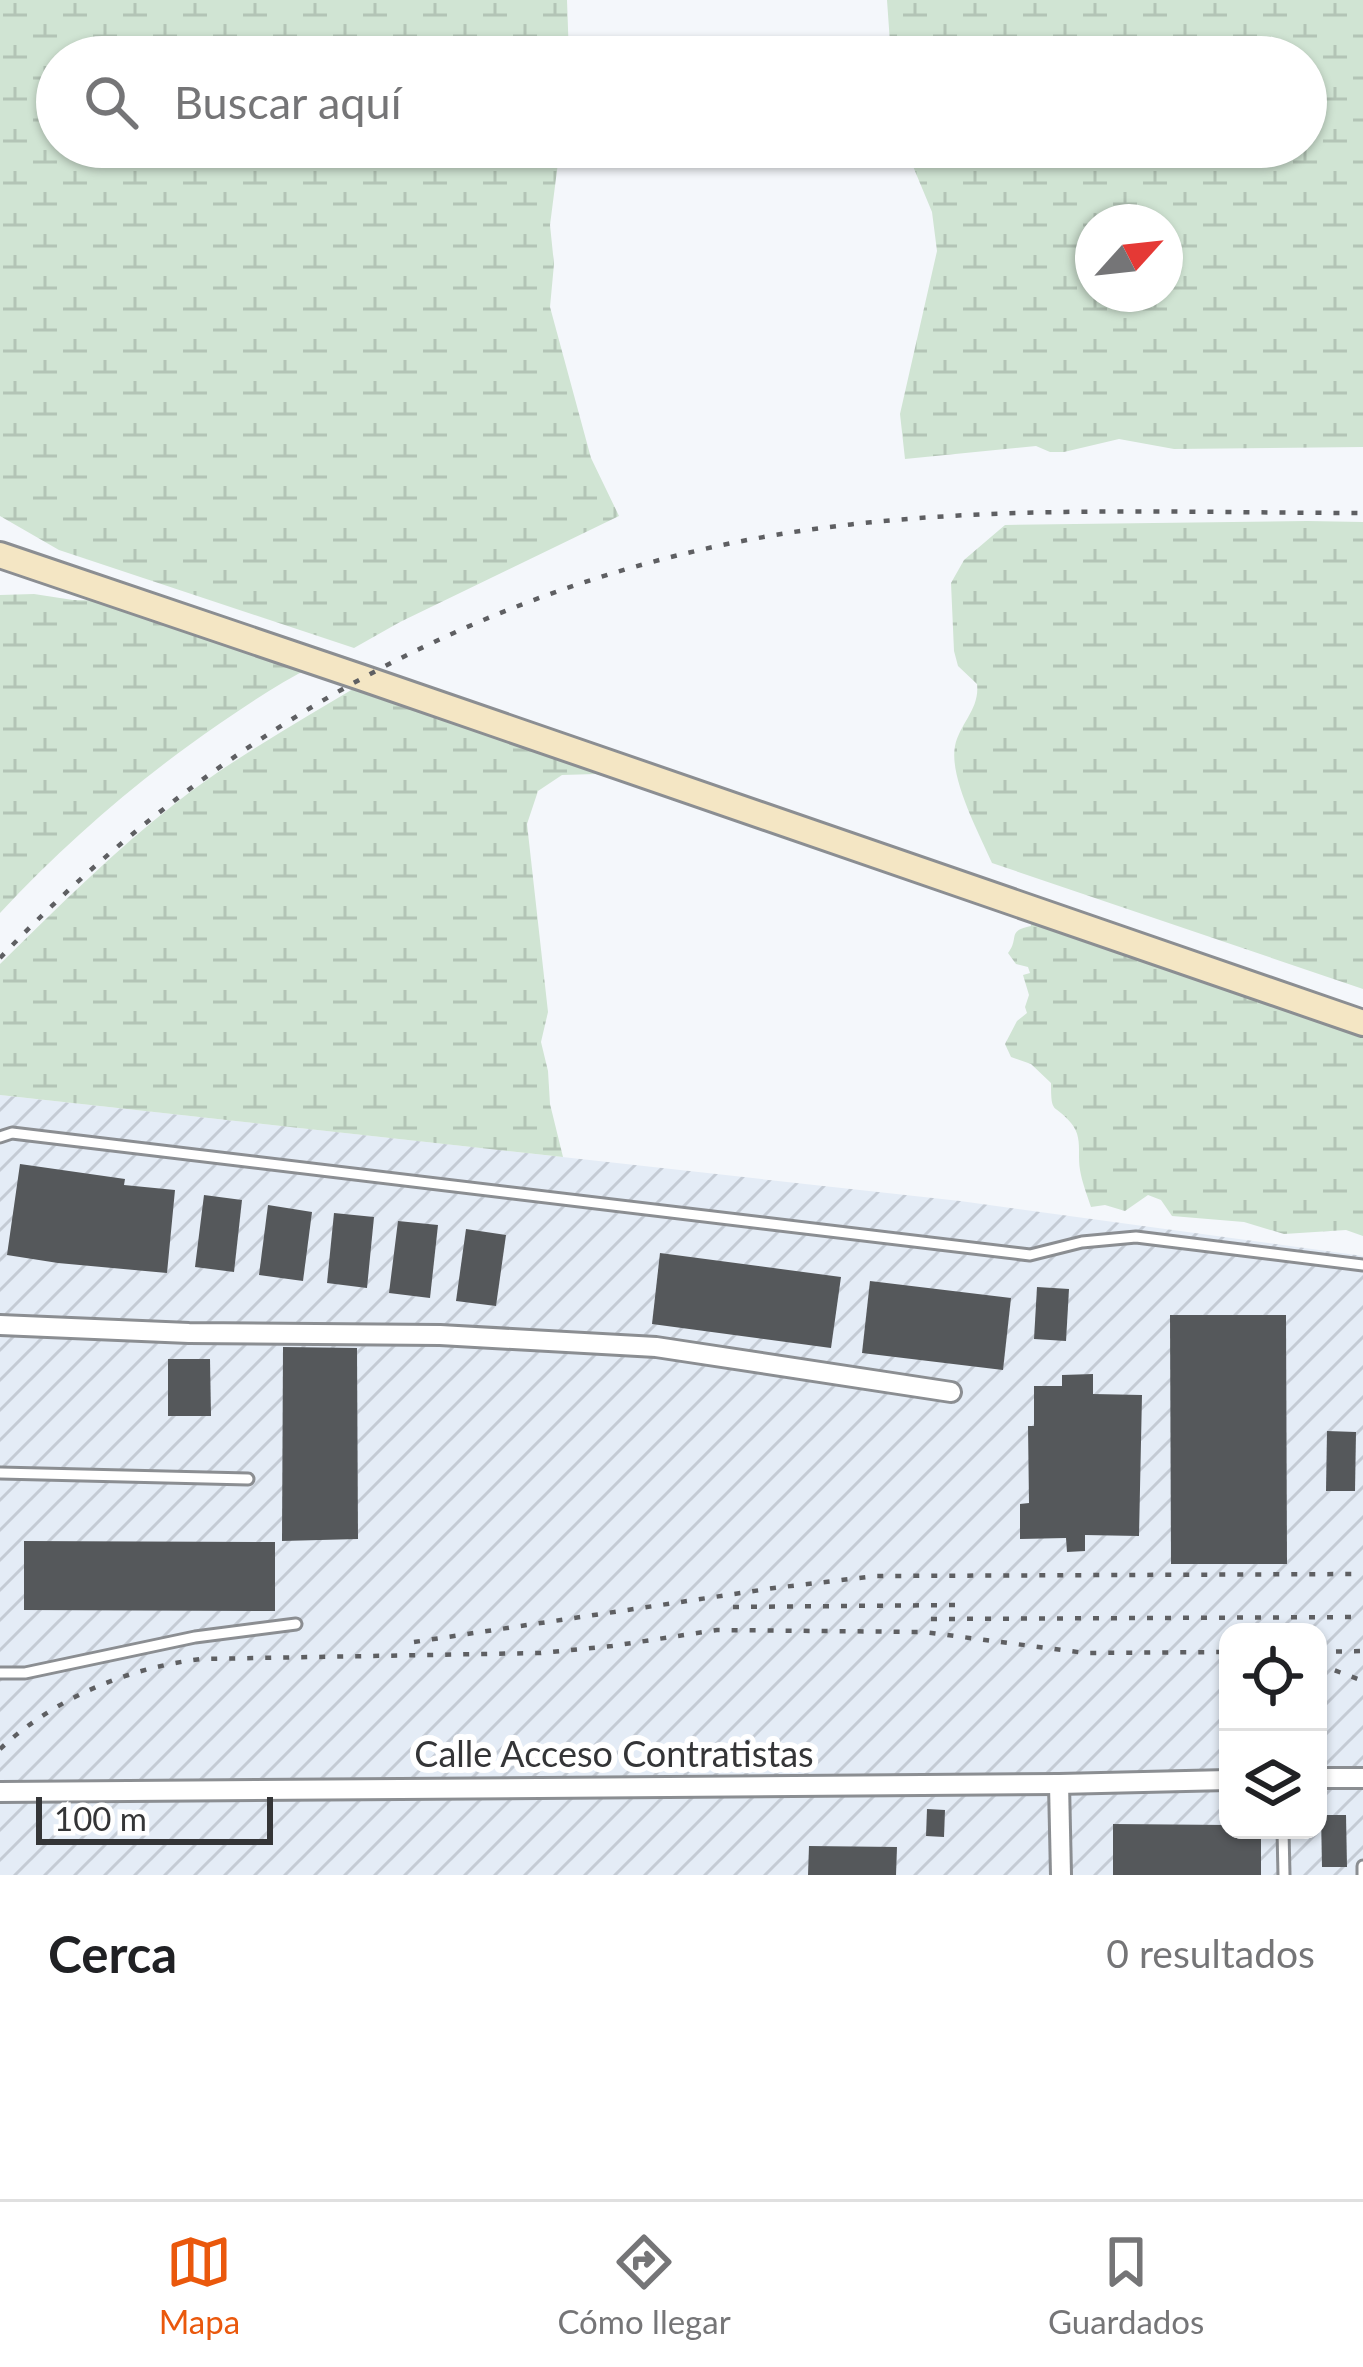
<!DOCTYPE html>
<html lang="es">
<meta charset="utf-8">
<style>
body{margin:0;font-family:Lato,sans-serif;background:#f6f6f6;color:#202124}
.controls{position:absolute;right:36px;bottom:36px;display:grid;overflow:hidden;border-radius:24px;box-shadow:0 3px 9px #0004}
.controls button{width:108px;height:108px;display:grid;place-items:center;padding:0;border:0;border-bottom:3px solid #e0e0e0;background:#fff;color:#202124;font:60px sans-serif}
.compass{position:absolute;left:1075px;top:204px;width:108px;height:108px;border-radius:50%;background:#fff;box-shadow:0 3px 9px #0004;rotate:63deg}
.scale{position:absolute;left:36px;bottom:30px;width:237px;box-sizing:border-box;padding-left:12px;border:6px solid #343537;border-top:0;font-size:33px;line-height:42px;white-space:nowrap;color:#343537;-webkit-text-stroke:9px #fff;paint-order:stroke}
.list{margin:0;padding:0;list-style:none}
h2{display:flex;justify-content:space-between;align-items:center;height:156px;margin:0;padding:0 48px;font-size:51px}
h2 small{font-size:39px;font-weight:400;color:#757577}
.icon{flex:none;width:66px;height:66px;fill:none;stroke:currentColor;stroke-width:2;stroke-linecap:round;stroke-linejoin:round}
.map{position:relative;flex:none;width:1363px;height:1875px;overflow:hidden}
.search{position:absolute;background:#fff;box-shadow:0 3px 9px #0004;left:36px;right:36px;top:36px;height:132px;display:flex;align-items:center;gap:30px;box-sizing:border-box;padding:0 42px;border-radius:66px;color:#757577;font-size:45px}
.sheet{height:324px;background:#fff}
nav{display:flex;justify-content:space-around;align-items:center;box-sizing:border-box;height:168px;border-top:3px solid #e0e0e0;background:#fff;font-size:33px;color:#757577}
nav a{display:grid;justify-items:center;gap:6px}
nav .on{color:#ea580c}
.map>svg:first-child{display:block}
.industrial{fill:url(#industrial-furrows);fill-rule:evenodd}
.wetland{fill:url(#wetland-marsh);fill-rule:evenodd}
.building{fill:#55585b}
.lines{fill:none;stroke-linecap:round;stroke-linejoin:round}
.lane-casing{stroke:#8b8e92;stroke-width:15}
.street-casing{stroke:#8b8e92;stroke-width:24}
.secondary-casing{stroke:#8b8e92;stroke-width:30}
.lane{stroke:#fff;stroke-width:9}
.street{stroke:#fff;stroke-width:18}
.secondary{stroke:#f4e6c4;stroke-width:24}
.rail{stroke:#5e5f62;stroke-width:4.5;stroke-dasharray:6 12;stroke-linecap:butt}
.labels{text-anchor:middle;stroke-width:12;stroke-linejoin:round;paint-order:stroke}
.street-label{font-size:36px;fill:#343537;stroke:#fff}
</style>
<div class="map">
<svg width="1363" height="1875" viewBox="0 0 1363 1875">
<defs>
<pattern id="industrial-furrows" width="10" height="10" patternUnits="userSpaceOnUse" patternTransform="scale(3)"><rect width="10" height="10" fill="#e4ecf6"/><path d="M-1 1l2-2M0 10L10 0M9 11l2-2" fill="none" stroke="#c4cbd4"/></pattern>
<pattern id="wetland-marsh" width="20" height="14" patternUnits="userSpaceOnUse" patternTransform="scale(3)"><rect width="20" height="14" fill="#d0e4d3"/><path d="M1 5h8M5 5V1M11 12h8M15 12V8" fill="none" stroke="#b3c4b6"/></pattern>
</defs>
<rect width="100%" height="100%" fill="#f4f7fb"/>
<path class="industrial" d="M0,1095L960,1201L1363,1256V1875H0ZM1228,1632H1318V1830H1228Z"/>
<g class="wetland">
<path d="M0,0H567L569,57H57V147H560L550,225L554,264L550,307L591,458L619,516L400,622L354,648L59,550L0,516Z"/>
<path d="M887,0H1363V447L1174,449L1119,439L1064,452H1050L1036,446L905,459L900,414L937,251L932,212L905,147H1306V57H891ZM1093,222H1165V294H1093Z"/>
<path d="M1307,521L1363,522V989L992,863C979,833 949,778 955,746C960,723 980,709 977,684L958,666L954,651L951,583L964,560L1005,525Z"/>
<path d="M34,594L73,600L114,601L314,666C280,682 250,703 219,724C139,779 66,842 0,913V595Z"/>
<path d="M363,683L766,826L596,774L562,775L538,791L527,824L548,1012L541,1042L548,1071L550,1104L563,1157L0,1095V964C57,908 114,851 177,802C235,757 300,721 363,683Z"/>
<path d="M1031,914L1363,1025V1236L1346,1230L1284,1234L1244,1222L1172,1216L1161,1200L1148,1195L1125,1211L1105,1205L1091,1207C1087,1195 1082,1182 1080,1170C1077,1153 1083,1137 1071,1123C1054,1102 1051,1117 1051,1083L1031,1064L1011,1057L1005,1044L1017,1021L1027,1013L1025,1007L1029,995L1023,975L1030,973L1028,967L1016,964L1008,953C1020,938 1006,931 1031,926Z"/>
</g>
<g class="building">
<path d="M20,1164L125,1179L124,1185L175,1190L167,1273L58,1263L7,1255Z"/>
<path d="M204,1195L242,1200L234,1272L195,1267Z"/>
<path d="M268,1205L312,1212L303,1281L259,1275Z"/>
<path d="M334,1213L374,1217L367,1288L327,1283Z"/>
<path d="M398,1221L438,1225L430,1298L389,1293Z"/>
<path d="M466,1229L506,1235L496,1306L456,1301Z"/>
<path d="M660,1253L841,1277L831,1348L652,1324Z"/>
<path d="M870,1281L1011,1298L1003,1370L862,1353Z"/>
<path d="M1037,1287L1069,1289L1066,1341L1034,1339Z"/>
<path d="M1170,1315H1286L1287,1564H1171Z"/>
<path d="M283,1347L357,1348L358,1539L282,1541Z"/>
<path d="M168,1359H210L211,1416H168Z"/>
<path d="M1093,1374V1394L1142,1395L1139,1536L1085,1535V1551L1067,1552L1066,1538L1020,1539V1504L1029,1503L1028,1426H1034V1386H1062V1375Z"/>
<path d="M1327,1431L1356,1432L1355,1491H1326Z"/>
<path d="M24,1541L275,1542V1611L24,1610Z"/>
<path d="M927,1809L945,1810L944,1837L926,1836Z"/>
<path d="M1321,1815H1346L1347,1867H1322Z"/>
<path d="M1113,1824L1228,1825V1830H1261V1875H1113Z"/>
<path d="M809,1846L897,1847L896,1875H808Z"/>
</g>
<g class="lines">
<defs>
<g id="lane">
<path d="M0,1137L12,1133L1030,1255L1082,1242L1136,1237L1363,1265"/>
<path d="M0,1473L248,1479"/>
<path d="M0,1673H25L195,1637L296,1624"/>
<path d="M1283,1830L1284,1875"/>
<path d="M1363,1875V1866"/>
</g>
<g id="street">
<path d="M0,1325L189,1333L440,1335L656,1347L951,1392"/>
<path d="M1318,1778H1363"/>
<path d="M1059,1784L1061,1875"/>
<path d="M0,1792L1059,1784L1228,1780"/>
</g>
<path id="secondary" d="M0,555L363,678L1363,1023"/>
</defs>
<use href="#lane" class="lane-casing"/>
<use href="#street" class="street-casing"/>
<use href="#secondary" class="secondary-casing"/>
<use href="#lane" class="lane"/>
<use href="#street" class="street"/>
<use href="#secondary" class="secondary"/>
<g class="rail">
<path d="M0,958C226,720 519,562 846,525C1017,505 1191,513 1363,513"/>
<path d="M733,1607L955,1605"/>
<path d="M931,1619L1363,1617"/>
<path d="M414,1642L774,1588L876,1576L1363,1574"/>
<path d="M1318,1652L1363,1651"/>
<path d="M1318,1664L1363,1681"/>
<path d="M0,1749C55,1698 127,1668 201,1659L540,1653L612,1646L717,1630L924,1632L1085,1653L1228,1652"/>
</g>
</g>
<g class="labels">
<g class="street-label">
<text x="614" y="1767">Calle Acceso Contratistas</text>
</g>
</g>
</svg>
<div class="controls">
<button><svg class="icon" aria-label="locate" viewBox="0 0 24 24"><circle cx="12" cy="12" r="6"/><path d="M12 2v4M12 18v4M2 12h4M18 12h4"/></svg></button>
<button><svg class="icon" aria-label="layers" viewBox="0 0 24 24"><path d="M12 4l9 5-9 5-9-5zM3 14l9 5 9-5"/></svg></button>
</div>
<svg class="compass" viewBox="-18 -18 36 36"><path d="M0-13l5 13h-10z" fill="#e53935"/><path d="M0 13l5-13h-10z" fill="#757577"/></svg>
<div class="scale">100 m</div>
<div class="search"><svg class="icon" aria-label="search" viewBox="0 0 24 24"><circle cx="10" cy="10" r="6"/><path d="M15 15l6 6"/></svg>Buscar aquí</div>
</div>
<section class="sheet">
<h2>Cerca<small>0 resultados</small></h2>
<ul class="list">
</ul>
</section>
<nav>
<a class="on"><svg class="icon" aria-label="map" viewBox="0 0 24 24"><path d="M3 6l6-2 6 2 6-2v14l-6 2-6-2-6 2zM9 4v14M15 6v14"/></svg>Mapa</a>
<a><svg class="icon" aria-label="directions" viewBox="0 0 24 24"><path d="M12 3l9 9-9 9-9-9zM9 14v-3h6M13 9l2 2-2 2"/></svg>Cómo llegar</a>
<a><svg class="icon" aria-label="saved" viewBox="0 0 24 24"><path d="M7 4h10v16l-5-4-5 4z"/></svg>Guardados</a>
</nav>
